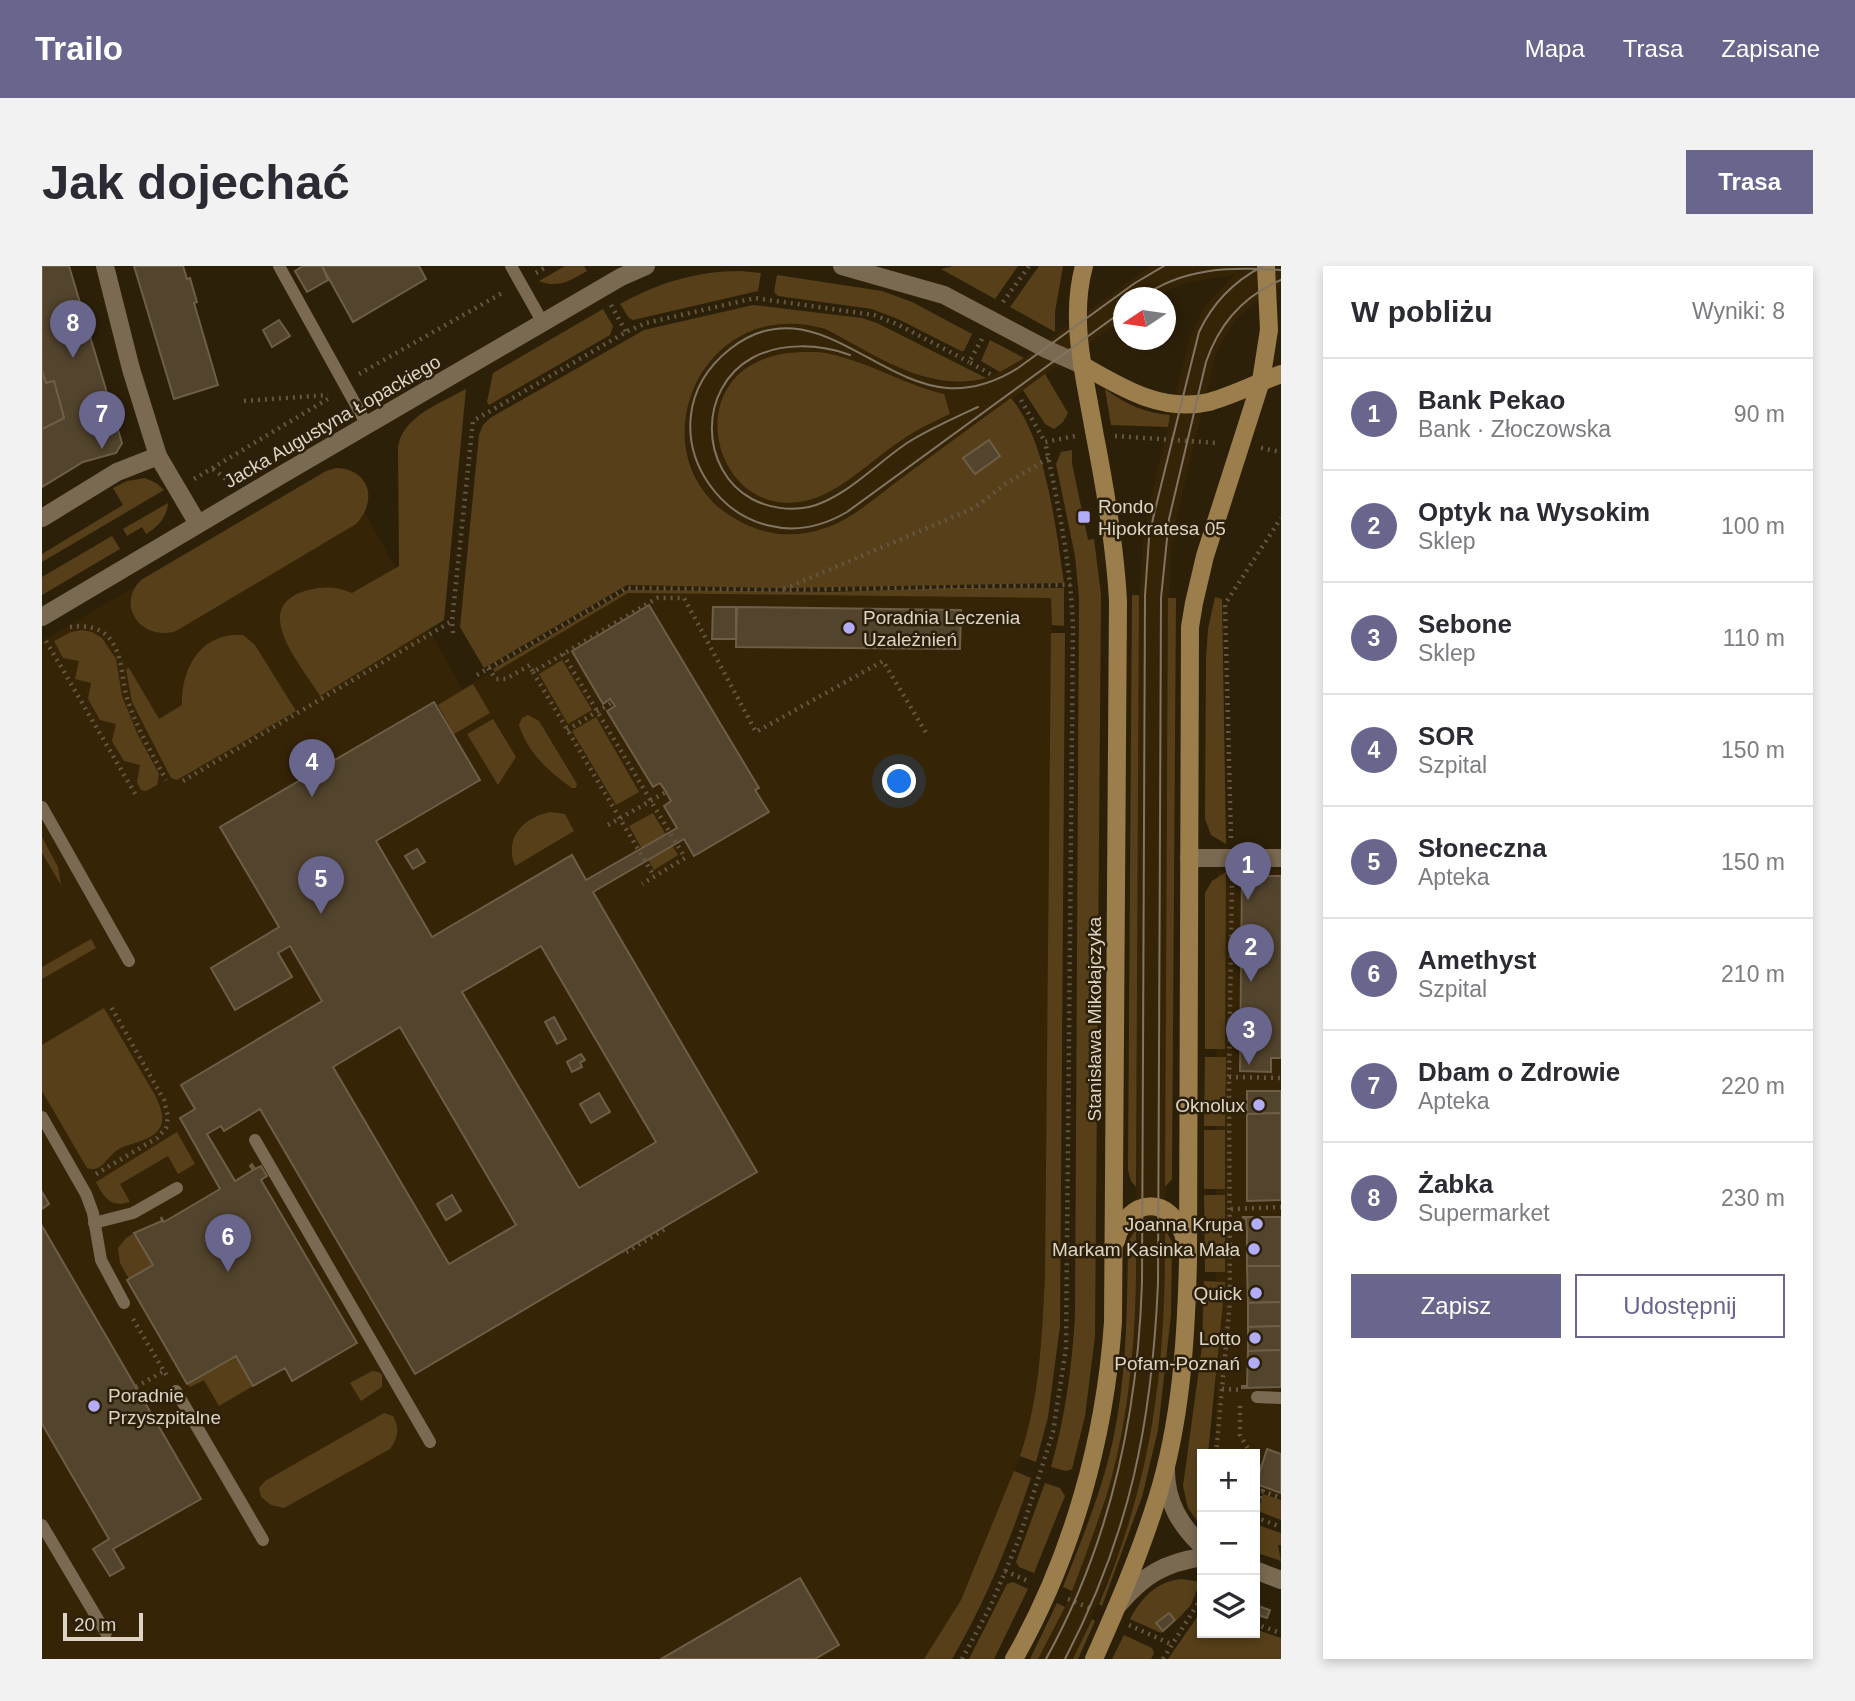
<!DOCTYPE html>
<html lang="pl">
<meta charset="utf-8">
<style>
body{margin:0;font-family:Helvetica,sans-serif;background:#f2f2f3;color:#2b2b33}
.controls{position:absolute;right:21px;bottom:21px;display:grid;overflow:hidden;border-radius:0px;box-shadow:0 4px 10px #0003}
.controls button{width:63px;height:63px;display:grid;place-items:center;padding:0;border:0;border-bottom:2px solid #e1e1e2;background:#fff;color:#2b2b33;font:35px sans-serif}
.compass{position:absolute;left:1071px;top:21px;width:63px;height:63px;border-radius:50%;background:#fff;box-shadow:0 4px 10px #0003;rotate:257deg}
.scale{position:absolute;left:21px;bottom:18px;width:80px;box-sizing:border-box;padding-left:7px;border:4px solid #ddd4c6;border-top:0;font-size:19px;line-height:24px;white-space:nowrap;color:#ddd4c6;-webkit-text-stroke:5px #2d2009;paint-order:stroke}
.you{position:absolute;left:858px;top:516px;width:24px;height:24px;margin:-18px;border:5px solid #fff;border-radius:50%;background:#1a73e8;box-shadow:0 0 0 10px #1a73e833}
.badge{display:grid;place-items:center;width:46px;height:46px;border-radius:50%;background:#68668c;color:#fff;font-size:23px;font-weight:700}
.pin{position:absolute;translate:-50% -58px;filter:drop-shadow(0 2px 4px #0008)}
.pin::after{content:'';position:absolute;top:37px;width:24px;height:21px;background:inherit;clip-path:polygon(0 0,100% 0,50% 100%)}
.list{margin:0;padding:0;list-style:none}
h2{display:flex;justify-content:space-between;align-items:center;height:91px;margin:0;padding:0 28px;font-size:30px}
h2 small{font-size:23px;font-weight:400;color:#7c7c81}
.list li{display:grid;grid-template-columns:46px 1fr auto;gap:21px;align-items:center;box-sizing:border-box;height:112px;padding:0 28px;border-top:2px solid #e1e1e2}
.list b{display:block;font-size:26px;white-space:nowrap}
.list p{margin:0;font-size:23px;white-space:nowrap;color:#7c7c81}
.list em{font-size:23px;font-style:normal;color:#7c7c81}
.actions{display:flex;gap:14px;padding:21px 28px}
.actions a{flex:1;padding:16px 0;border:2px solid #68668c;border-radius:0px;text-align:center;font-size:24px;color:#68668c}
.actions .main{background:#68668c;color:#fff}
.icon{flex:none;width:38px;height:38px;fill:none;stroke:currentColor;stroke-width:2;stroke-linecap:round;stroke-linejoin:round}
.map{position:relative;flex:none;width:1239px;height:1393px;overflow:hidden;border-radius:0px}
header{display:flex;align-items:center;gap:42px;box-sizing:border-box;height:98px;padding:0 35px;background:#68668c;color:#fff}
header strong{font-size:33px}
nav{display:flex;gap:38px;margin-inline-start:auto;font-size:24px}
.intro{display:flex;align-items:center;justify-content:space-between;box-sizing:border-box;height:168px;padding:0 42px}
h1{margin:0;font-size:49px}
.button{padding:18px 32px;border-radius:0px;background:#68668c;color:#fff;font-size:24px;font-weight:700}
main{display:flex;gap:42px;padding:0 42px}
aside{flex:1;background:#fff;border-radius:0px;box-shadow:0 4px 10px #0003}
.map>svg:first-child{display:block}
.built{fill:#362406}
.green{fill:#574019;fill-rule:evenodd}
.building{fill:#53442d;stroke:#6e5e47;stroke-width:2;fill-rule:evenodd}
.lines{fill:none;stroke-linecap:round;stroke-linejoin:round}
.path{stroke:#635743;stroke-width:4.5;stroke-dasharray:2 5;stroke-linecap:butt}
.lane{stroke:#7b6a52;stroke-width:12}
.street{stroke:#7b6a52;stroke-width:18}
.secondary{stroke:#9c7e4d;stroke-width:18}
.tram{stroke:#817663;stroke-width:2}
.poi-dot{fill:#b3adf9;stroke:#2d2009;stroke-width:2.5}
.labels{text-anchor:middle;stroke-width:5;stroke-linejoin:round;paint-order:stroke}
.street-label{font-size:19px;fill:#ddd4c6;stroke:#2d2009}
.poi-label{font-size:19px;fill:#ddd4c6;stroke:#2d2009;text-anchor:end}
</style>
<header>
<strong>Trailo</strong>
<nav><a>Mapa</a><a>Trasa</a><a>Zapisane</a></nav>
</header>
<div class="intro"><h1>Jak dojechać</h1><a class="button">Trasa</a></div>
<main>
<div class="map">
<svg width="1239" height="1393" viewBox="0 0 1239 1393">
<rect width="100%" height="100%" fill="#2d2009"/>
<g class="built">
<path d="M1108,0H1239V21L1215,34L1195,53L1181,73L1174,88L1132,262L1128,292L1123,1028L1118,1111L1110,1166L1097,1226L1080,1279L1039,1375L1031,1393H996L1023,1341L1053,1265L1073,1197L1088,1106L1094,1003L1097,343L1101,275L1107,240L1147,73L1164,38L1192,9L1147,16L1111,31L1082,32L1081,53L805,252L781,263L755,268L726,267L710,262L684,247L664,228L657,217L646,190L642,161L647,132L666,97L684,79L695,71L726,59L746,57L775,61L882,112L909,117L928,116L958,106L982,92Z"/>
<path d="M298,201L420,423L586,327L1010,332L1003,1009L1000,1076L991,1146L976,1197L919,1334L882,1393H0V375Z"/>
<path d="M1239,604V1232L1213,1222V1188H1174L1175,605Z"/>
</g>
<g class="green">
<path d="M523,0H542L545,5C529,14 516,23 497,15Z"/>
<path d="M912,0H976L953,33L899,3Z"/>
<path d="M997,0H1021L1013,46V66L968,41Z"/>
<path d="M698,5L719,7L716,25L591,54L587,52L578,38C616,17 654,5 698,5Z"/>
<path d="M735,9L840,25L870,36L930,68L922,85H919L858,54L830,43L736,30L732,26Z"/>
<path d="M711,39L820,52L835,57L944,112C886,128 833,88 783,63C654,25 587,201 701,257C727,270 755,272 783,262C808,254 829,235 849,220C889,190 929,161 969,132C1004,173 1014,263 1022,317L739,322L585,319L442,402L418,361L437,169L441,159L448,152L602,64ZM947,174L958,190L932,208L921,192Z"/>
<path d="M561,43L571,60L568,69L447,139L445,136L451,107Z"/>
<path d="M948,74L982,92L958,106L939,95Z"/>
<path d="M776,86C821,92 859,118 902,128L908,148C891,156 873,164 857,176C830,194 798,226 767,234C675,258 636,118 728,91C743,86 759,86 776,86Z"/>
<path d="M1003,108L1026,147L1021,156L1012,163L1003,158L981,124Z"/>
<path d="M424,123L402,354L278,430C260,400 207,342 263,325C280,320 293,320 310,327L357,300L356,182C360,150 399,137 424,123Z"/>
<path d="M1063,123C1083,138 1103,147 1128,149L1126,161L1069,159Z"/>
<path d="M1030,184V197L1046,274L1052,273L1059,328L1053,1070L1043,1150L1030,1203L1024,1205L1009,1201C1023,1152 1030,1101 1033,1050L1037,332L1033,290L1014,198L1019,186Z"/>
<path d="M294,202C328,203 336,235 314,258L134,365C100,376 73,340 99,314L284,205Z"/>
<path d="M103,212L114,217L122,224L0,296V288L81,239L71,222L85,215Z"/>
<path d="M126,237C125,251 116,261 104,268L100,261L85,270L81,263Z"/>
<path d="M70,270L78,283L0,329V311Z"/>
<path d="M912,322H1022V360L1010,359L1009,332L586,327L453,406L451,403L586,324L788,326Z"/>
<path d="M1090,329H1097L1094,921L1089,915L1086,904Z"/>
<path d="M1173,331L1180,333L1184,578L1169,569L1163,553L1164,393L1166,363Z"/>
<path d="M1126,332H1134L1130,906V913L1123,921Z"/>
<path d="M40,364L50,366L60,372L74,393L80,430L95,467L117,508L115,519L104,525L99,524L95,516L98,499L82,495L70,475L74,458L58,454L46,433L49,417L33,413L37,395L21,392L12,375L29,366Z"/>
<path d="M1009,367H1023L1018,1060L1006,1151L994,1196L978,1190C998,1132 1000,1070 1003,1009Z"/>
<path d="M190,369H201L213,379L254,445L135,514L129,512L90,436L84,403L87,402L117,453L140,439C139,406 155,373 190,369Z"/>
<path d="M520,394L550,444L526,458L497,408Z"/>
<path d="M431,418L448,447L412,468L396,439Z"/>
<path d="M486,449L497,455L535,518L534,522H530C507,506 486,487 477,459L480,452Z"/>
<path d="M554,451L597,526L574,539L530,465Z"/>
<path d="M451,453L474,491L456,519L425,468Z"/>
<path d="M508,546L523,548L532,565L473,600C462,571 481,552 508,546Z"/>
<path d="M611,547L636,589L612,604L587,560Z"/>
<path d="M0,571L16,601L19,619L0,587Z"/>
<path d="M1184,606L1183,783H1163V627L1170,615Z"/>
<path d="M49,673L54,682L0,713V701Z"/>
<path d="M62,742L114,831C118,841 124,853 117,863C111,874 88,877 77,883C65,890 59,908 45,902L0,825V779Z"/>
<path d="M1163,791H1184L1183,860H1162Z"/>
<rect x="1162" y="864" width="21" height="59"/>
<path d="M135,866L153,898L136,908L126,890L78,918L88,936C69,942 62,932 54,916Z"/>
<path d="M1162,929H1183V1006H1163Z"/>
<path d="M1094,963C1095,1047 1091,1132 1069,1214C1058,1252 1044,1288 1030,1325L1021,1321C1040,1273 1060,1225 1071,1174C1085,1108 1085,1043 1086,976Z"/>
<path d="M1123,963L1130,976L1129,1049L1116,1164L1100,1231L1060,1340L1057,1338C1111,1211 1124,1101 1123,963Z"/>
<path d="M92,967L111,999L87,1013L78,997L76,982L84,972Z"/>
<path d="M1162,1015L1183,1016L1166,1188H1160V1262L1146,1242L1141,1220L1160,1081Z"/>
<path d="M194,1090L211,1120L177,1140L162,1114L148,1121L145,1118Z"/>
<path d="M330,1105L337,1106L340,1109V1121L319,1135L308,1117Z"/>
<path d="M342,1147L351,1150C358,1162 356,1172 348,1183L242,1242L229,1239L219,1231L217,1222L223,1215Z"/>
<path d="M972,1205L989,1212C968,1275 944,1335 910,1393H882L919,1334Z"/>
<path d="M1003,1217L1018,1222L1023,1230L992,1307L977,1301L974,1296Z"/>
<path d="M1221,1228L1239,1234V1254L1216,1245Z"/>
<path d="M1213,1258L1239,1267V1279H1236L1239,1295L1213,1286Z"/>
<path d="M1140,1313L1158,1316L1149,1339L1135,1354L1127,1347L1115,1357L1121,1365L1119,1367L1088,1353C1100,1331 1115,1315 1140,1313Z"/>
<path d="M971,1316L986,1323L952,1393H927L965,1318Z"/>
<path d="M1015,1337L1023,1341L996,1393H988Z"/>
<path d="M1160,1344V1367H1213V1363L1239,1372V1393H1126Z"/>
<path d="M1050,1353L1053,1355L1036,1393H1031Z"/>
<path d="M1082,1369L1110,1382L1112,1387L1109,1393H1070Z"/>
</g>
<g class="building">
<path d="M0,0H27L80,177L74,187L41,196L0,221V163L22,152L12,115L4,117L0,105Z"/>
<path d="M92,0H141L145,13L148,12L155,36L152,37L176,119L132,133Z"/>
<path d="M261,0H280L286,14L265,26L253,5Z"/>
<path d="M280,0H377L384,13L311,56Z"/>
<path d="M237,54L248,70L230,81L221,64Z"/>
<path d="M0,105L4,117L12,115L22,152L0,163Z"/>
<path d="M947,174L958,190L933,208L921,192Z"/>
<path d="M607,339L717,522L713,524L727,546L652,590L642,573L551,626L715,906L373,1108L218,843L182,865L179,860L165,868L193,915L211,904L208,900L210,898L213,903L219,900L225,910L219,914L315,1077L250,1115L243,1102L211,1120L194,1090L145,1118L85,1014L111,999L92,967L120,955L119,951L122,956L178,923L138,852L153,843L139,819L280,735L248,680L236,687L250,711L193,744L169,702L237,661L178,561L392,436L438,514L334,575L390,671L530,589L544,614L635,562L622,540L629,535L624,526L618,517L611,521L565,445L573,440L568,433L561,438L530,385ZM499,680L614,876L537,922L420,726ZM358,761L474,959L407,998L291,801Z"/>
<path d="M671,341H694V373H670Z"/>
<path d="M695,341L919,344L918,383L694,381Z"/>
<path d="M375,583L383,596L371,603L363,590Z"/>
<path d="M1200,610H1239V792H1229V806L1198,805Z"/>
<path d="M512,751L524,773L515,778L503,756Z"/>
<path d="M539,788L543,794L538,797L540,801L530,806L525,796Z"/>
<path d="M1205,825H1239V847L1205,848Z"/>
<path d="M557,827L568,846L549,857L538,838Z"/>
<path d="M1239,847V934L1205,935V848Z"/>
<path d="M0,926L7,938L0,943Z"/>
<path d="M410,929L419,945L404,954L395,938Z"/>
<path d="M1200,951H1239V1000H1205V965L1204,953Z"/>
<path d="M0,960L159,1233L71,1283L82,1302L68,1310L51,1283L67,1273L0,1158Z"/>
<path d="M1205,1000H1239V1036L1206,1037Z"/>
<path d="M1239,1036V1060L1206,1061V1037Z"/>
<path d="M1239,1060V1084L1206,1085V1061Z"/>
<path d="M1239,1084V1121L1200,1122V1120H1205L1206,1085Z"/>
<path d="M1225,1183L1239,1188V1227L1214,1218Z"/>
<path d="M758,1312L797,1379L773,1393H619Z"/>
<path d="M1213,1339L1228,1344L1225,1352L1213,1348Z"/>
<path d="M1127,1347L1133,1354L1121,1365L1114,1357Z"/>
</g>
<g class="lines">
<g class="path">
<path d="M494,7L506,0"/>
<path d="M961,36L987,0"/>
<path d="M569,39L584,66"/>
<path d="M940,73L927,96L950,109"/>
<path d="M317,108L462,26"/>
<path d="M979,134L1003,176"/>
<path d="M202,135L286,129"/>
<path d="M1073,170L1176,177"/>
<path d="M1219,182L1239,186"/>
<path d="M171,203L185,214L187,213"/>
<path d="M152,213L289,131"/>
<path d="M742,323L932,242L965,217L1007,192"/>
<path d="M28,361C42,359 59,361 68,373C82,391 79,415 86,435C95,463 111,489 124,514"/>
<path d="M411,367L410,355L431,155L584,66L604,57L713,32L832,49L855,58L927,96"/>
<path d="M4,375L95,531"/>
<path d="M521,388L643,592L600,618"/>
<path d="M446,402L454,413H464L488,399L491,406L615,332H642L714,466L841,395L886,470"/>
<path d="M491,406L612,610"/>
<path d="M435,409L585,322L740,324L1029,319"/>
<path d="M525,464L571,436"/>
<path d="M141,515L410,355"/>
<path d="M566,559L624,526"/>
<path d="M1189,572L1183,338L1239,252"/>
<path d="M1187,811L1239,812"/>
<path d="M54,908L115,872L124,862L126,851L122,834L68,739"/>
<path d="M1189,943L1239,941"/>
<path d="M580,985L581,988L623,963"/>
<path d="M91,1053L126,1112"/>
<path d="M1168,1069L1185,1070"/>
<path d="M94,1121L122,1105"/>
<path d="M1180,1123L1199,1124"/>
<path d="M1198,1140V1169L1209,1188"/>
<path d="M1174,1188L1188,1035L1187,811L1190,612"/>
<path d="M1213,1194L1219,1203"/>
<path d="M1213,1209L1216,1210"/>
<path d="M1220,1225L1239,1232"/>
<path d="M1213,1245L1222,1221"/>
<path d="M1213,1251L1239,1261"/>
<path d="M963,1305L986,1315"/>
<path d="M1026,1333L1050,1343"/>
<path d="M1213,1358L1239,1367"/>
<path d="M1087,1359L1131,1379"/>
<path d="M920,1393L948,1341L977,1273L1011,1166L1024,1082L1031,363C1029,299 1016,238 1003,176L1033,170"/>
<path d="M1121,1393L1160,1331"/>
</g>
<g class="lane">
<path d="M237,0L325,159"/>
<path d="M469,0L501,57"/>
<path d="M0,541L87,695"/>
<path d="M0,851L44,928L51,947L59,994L82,1037"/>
<path d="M213,874L388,1176"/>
<path d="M52,957L91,947L135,922"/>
<path d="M134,1125L221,1274"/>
<path d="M1215,1131L1239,1132"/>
<path d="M0,1259L64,1367"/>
</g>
<g class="street">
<path d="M63,0L89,103L116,190L156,258"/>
<path d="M800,0L902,29L1004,83L1040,99"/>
<path d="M0,252L75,206L116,190"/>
<path d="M0,351L241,208L579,11L604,0"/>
<path d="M1147,592H1239"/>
<path d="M1124,1204C1124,1236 1138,1259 1160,1280"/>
<path d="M1213,1304L1239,1314"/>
<path d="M1077,1338C1102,1309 1122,1297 1160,1291"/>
</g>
<g class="secondary">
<path d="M1040,99C1080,122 1120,147 1167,136C1192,129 1215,117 1239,108"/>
<path d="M1074,975C1085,930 1130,928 1143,974"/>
<path d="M972,1393C1030,1291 1063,1173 1071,1056L1076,335C1073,278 1063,221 1052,165C1043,111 1027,54 1042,0"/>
<path d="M1052,1393C1075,1341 1098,1288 1115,1233C1139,1156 1144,1075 1146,995L1148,361L1152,337L1163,290L1219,115L1227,64L1224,0"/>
</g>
<g class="tram">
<path d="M1099,32C1141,1 1189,1 1239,4"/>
<path d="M1082,44L805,246C693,312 589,161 688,83C767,21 830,116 905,122C931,124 955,115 976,102L1093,17L1122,0"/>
<path d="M808,89C778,78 739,76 710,92C656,122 657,204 710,233C727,242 748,245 767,241C802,233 835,197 865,177C887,163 912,152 936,141"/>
<path d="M1004,1393C1068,1277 1096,1148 1100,1016L1103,330L1107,272L1112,248L1157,66C1171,36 1192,15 1221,0"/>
<path d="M1023,1393C1088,1268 1110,1157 1116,1017L1119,332L1127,253L1164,96C1177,58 1201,30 1239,14"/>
</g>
</g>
<g class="poi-dot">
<rect x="1035" y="244" width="14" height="14" rx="3.5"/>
<circle cx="807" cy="362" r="7"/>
<circle cx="1217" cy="839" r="7"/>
<circle cx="1215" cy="958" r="7"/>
<circle cx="1212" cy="983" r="7"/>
<circle cx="1214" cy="1027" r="7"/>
<circle cx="1213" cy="1072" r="7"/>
<circle cx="1212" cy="1097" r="7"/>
<circle cx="52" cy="1140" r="7"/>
</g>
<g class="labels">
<g class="street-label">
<text transform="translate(290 155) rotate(-30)" y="7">Jacka Augustyna Łopackiego</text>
<text transform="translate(1052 753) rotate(-90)" y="7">Stanisława Mikołajczyka</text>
</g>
<g class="poi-label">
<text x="1056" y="247" text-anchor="start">Rondo<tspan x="1056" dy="22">Hipokratesa 05</tspan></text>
<text x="821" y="358" text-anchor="start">Poradnia Leczenia<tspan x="821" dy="22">Uzależnień</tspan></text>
<text x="1203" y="846">Oknolux</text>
<text x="1201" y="965">Joanna Krupa</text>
<text x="1198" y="990">Markam Kasinka Mała</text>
<text x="1200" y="1034">Quick</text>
<text x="1199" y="1079">Lotto</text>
<text x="1198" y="1104">Pofam-Poznań</text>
<text x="66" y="1136" text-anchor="start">Poradnie<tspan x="66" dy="22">Przyszpitalne</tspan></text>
</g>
</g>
</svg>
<div class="controls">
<button>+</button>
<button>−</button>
<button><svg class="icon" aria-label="layers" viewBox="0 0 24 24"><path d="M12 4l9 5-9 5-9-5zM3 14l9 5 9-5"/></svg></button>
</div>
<svg class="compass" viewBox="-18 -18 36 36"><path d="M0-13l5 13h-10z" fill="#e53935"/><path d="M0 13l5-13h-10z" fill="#7c7c81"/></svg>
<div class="scale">20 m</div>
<div class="you"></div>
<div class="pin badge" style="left:1206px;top:634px">1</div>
<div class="pin badge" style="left:1209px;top:716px">2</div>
<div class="pin badge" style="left:1207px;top:799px">3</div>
<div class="pin badge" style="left:270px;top:531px">4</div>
<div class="pin badge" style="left:279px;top:648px">5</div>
<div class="pin badge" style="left:186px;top:1006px">6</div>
<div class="pin badge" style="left:60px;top:183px">7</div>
<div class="pin badge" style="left:31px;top:92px">8</div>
</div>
<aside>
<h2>W pobliżu<small>Wyniki: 8</small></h2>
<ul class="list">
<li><span class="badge">1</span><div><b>Bank Pekao</b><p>Bank · Złoczowska</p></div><em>90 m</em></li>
<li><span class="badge">2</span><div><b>Optyk na Wysokim</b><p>Sklep</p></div><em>100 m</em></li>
<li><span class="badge">3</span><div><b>Sebone</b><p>Sklep</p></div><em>110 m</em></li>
<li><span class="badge">4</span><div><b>SOR</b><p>Szpital</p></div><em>150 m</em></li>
<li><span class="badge">5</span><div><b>Słoneczna</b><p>Apteka</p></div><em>150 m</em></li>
<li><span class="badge">6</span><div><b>Amethyst</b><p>Szpital</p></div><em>210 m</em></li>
<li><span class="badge">7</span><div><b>Dbam o Zdrowie</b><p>Apteka</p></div><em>220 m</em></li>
<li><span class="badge">8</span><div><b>Żabka</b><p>Supermarket</p></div><em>230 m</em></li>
</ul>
<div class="actions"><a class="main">Zapisz</a><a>Udostępnij</a></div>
</aside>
</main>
